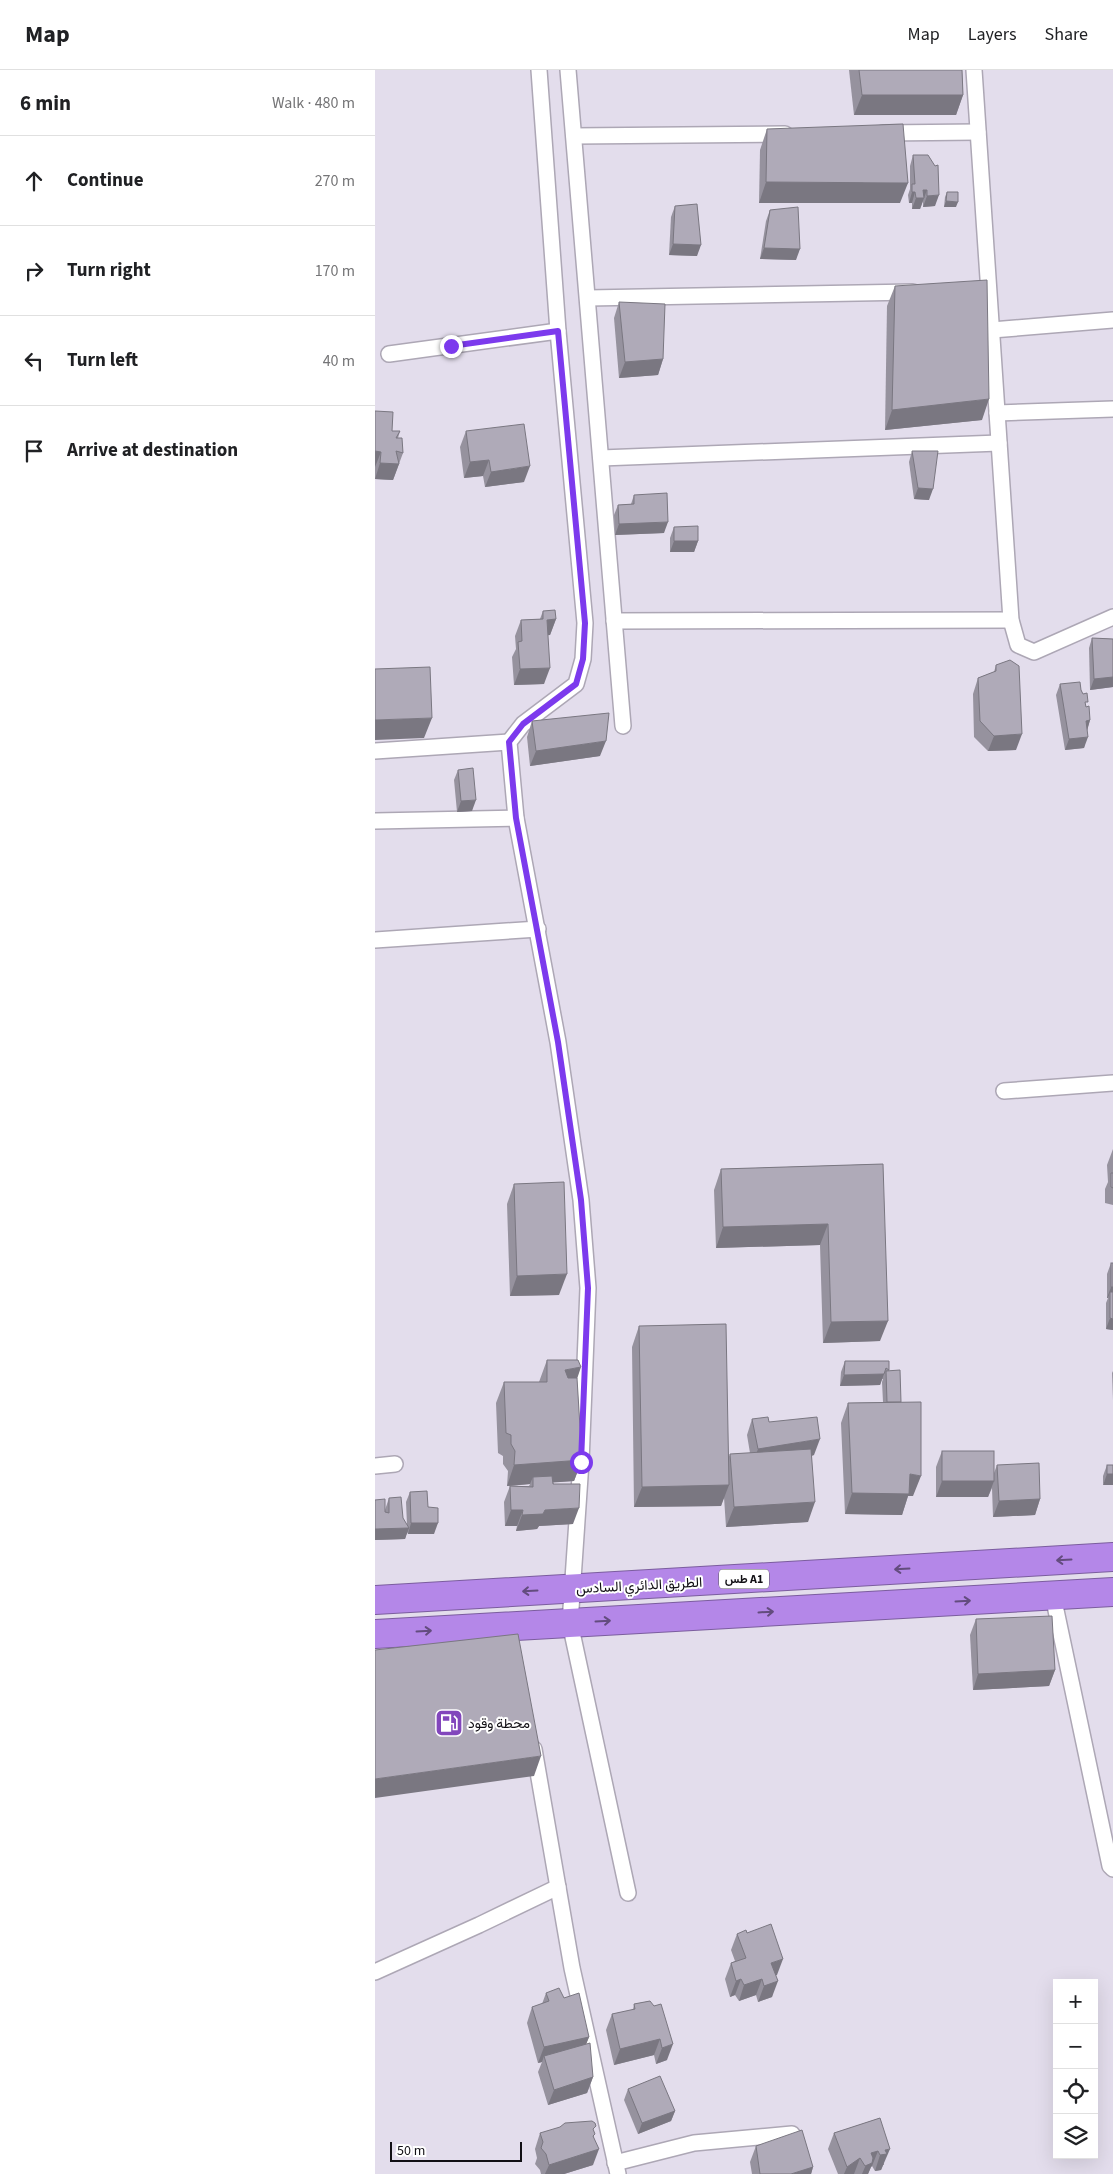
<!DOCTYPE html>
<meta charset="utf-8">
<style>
body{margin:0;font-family:"Source Sans 3",Vazirmatn,sans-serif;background:#f2f2f2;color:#202124}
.controls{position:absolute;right:15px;bottom:15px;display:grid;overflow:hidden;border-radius:0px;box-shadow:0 5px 20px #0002}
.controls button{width:45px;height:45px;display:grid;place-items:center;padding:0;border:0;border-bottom:1px solid #e0e0e0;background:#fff;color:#202124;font:25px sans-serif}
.scale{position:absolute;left:15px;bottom:12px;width:132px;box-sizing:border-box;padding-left:5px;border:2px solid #121015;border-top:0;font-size:14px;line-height:18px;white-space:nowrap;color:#121015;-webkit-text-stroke:4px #fff;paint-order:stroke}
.stop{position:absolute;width:15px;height:15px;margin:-11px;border:4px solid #7c3aed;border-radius:50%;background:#fff}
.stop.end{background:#7c3aed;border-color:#fff;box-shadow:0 1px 5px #0008}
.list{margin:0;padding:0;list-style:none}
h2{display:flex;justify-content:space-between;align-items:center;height:65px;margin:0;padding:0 20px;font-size:21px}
h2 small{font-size:16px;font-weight:400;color:#757577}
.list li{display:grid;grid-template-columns:32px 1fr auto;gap:15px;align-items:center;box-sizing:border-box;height:90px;padding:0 20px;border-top:1px solid #e0e0e0}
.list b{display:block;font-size:19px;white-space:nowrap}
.list em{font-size:16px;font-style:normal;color:#757577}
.icon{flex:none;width:28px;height:28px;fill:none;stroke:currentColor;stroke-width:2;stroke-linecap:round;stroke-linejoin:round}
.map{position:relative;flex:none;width:738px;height:2104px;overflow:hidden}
header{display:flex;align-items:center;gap:30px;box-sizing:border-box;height:70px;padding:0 25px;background:#fff;border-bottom:1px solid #e0e0e0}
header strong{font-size:24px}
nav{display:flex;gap:28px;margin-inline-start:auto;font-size:18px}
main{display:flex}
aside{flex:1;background:#fff}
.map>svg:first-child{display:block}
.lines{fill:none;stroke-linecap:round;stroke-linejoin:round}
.street-casing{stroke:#ada7b5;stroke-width:18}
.highway-casing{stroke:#7b5d9e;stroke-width:30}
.street{stroke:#fff;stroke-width:15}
.highway{stroke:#b487e8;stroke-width:28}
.wall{fill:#96929e}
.shaded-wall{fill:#7a7781}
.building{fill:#afaab8;stroke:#7a7781}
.oneway{stroke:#634c7e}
.route{stroke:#7c3aed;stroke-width:6}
.labels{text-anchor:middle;stroke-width:4;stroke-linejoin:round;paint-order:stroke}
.shield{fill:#fff;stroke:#59585b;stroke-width:1}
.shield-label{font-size:12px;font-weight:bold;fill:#121015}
.street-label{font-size:14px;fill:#121015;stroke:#fff}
.poi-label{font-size:14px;fill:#121015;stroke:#fff;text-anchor:start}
</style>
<header>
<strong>Map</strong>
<nav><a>Map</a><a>Layers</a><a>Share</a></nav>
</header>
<main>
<aside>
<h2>6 min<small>Walk · 480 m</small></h2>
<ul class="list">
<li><svg class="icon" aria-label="ahead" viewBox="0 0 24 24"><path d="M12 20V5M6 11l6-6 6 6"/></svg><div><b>Continue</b></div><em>270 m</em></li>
<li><svg class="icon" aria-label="right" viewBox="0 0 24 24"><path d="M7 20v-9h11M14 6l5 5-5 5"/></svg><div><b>Turn right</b></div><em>170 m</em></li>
<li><svg class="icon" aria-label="left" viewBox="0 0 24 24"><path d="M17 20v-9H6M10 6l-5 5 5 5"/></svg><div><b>Turn left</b></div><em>40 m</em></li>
<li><svg class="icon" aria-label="arrive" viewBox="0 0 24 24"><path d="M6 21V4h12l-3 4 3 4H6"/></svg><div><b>Arrive at destination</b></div></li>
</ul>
</aside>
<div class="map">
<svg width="738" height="2104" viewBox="0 0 738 2104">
<rect width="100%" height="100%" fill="#e3ddec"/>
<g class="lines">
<defs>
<g id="street">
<path d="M164,0L183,261L210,553L208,589L201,614L148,654L134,672L141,748L183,972L206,1130L213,1218L206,1392L195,1553L253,1823"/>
<path d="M193,0L248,656"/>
<path d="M599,0L636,550L643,575L659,582L738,547"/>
<path d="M508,63L603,62"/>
<path d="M199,66L410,64"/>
<path d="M213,228L538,222"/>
<path d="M617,260L738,250"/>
<path d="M14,284L183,261"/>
<path d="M622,343L738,339"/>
<path d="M226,388L624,373"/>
<path d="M239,551L636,550"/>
<path d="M0,681L134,672"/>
<path d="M0,751L141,748"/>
<path d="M0,870L163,859"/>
<path d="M629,1021L738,1013"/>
<path d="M0,1396L20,1394"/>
<path d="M678,1526L735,1796L738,1799"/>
<path d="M159,1679L197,1898L243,2104"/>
<path d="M0,1902L104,1855L183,1817"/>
<path d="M240,2093L319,2073L417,2064"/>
</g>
<g id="highway">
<path d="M0,1530L738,1487"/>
<path d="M0,1564L738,1522"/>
</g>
</defs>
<use href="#street" class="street-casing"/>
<use href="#highway" class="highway-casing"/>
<use href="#street" class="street"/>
<use href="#highway" class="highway"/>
</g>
<g class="wall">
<path d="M474,0H587L588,25L581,45H479Z"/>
<path d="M392,59L525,133H384L385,80Z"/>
<path d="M538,85L560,136L548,137V131L545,139H537V133H534L533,125L535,119V96Z"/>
<path d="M572,122L581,137H569L570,127Z"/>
<path d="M300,136L322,186L294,185L296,147Z"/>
<path d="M395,140L421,190L385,189L391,151Z"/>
<path d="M520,216L607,350L510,360L512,236Z"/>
<path d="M244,232L288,289L283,305L244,308L239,248Z"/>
<path d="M0,342L17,361H25L23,368L28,383L18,410L0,409Z"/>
<path d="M91,361L149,412L110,417L108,406L89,408L85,377Z"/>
<path d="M537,381L554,430L539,429L534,392Z"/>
<path d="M259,425L289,463L240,465L239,445L243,435L256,434Z"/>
<path d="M299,457L323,471L319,482H295V468Z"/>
<path d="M168,541L181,549L175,565H173L169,614L139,615L137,587L141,579L140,566L146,550L165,549Z"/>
<path d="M717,568L738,569V617L715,620L714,578Z"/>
<path d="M621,595L641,680L613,681L599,667L598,624L603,608L619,602Z"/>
<path d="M685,614L706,620L715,650L712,660L709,678L690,680L681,625Z"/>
<path d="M157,651L225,686L155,696L152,667Z"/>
<path d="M83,700L97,741L82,742L79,710Z"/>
<path d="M738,1079V1135L730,1133V1119L733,1112L732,1095Z"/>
<path d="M508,1094L505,1271L448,1273L445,1175L341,1178L339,1120L346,1099Z"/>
<path d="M139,1114L184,1225L135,1226L132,1134Z"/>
<path d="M736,1193L738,1260L731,1259V1233L733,1228H732V1204Z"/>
<path d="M264,1256L353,1389L355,1384L375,1383L372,1365L377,1349L394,1352L439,1385L437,1386L433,1452L351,1457L349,1427L346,1436L259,1437L257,1277Z"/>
<path d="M172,1290L202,1310L207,1390L199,1411L178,1412L198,1454L164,1456L162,1459L141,1461L142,1456H130L129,1432L135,1416H154L155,1414L132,1416L133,1401L128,1394V1386L123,1383L121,1333L129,1312H164Z"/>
<path d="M470,1291H514V1301L526,1332L538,1426H533L527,1445L470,1444L466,1353L473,1333L508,1332L507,1312L508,1309H507L505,1315L465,1316L466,1302Z"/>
<path d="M738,1301V1330L737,1303Z"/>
<path d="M567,1381L619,1403L622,1395L665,1429L660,1445L618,1447L617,1418L613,1427H561V1397Z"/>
<path d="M732,1395H738L728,1415V1406Z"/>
<path d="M35,1422L53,1437L59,1464H33L32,1462L30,1469L0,1470L14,1428L32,1455L31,1432Z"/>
<path d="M601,1549L680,1600L674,1616L598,1620L595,1565Z"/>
<path d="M372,1863L402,1905H401L397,1927L383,1932L381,1925L364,1931L360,1925L355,1927L350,1909L356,1893L360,1891L356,1880L362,1864Z"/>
<path d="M171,1923L189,1928L214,1967L211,1974L218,2007L212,2023L173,2035L163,2002L167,1992L163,1993L152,1953L157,1937L167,1934Z"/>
<path d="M275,1931L292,1990L281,1994L279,1985L239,1995L231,1960L237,1944L258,1940L259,1934Z"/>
<path d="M253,2019L300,2041L296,2051L263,2064L249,2030Z"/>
<path d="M505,2048L509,2095H508L506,2100L500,2101L497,2096L496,2097L493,2104H463L453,2079L459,2063Z"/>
<path d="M219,2061L218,2095L189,2104H166L165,2100L160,2094L162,2088L160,2079L165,2063Z"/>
<path d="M381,2076L438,2097L436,2104H377L375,2092Z"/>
</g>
<g class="shaded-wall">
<path d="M487,25H588L581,45H479Z"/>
<path d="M391,112L533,113L525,133H384Z"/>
<path d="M548,120H552L545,139H537L541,128Z"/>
<path d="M537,122H540L537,133H534Z"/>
<path d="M564,125L560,136L548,137L552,126Z"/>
<path d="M571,131L583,132L581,137H569Z"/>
<path d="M298,174L326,175L322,186L294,185Z"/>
<path d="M389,178L425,179L421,190L385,189Z"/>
<path d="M288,289L283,305L244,308L250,292Z"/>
<path d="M614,329L607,350L510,360L517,340Z"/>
<path d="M0,381L6,382L0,397Z"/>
<path d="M114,390L108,406L89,408L95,392Z"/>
<path d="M5,393L24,394L18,410L0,409Z"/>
<path d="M155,396L149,412L110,417L116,402Z"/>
<path d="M543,418L558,419L554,430L539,429Z"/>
<path d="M293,452L289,463L240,465L244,454Z"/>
<path d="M299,471H323L319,482H295Z"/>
<path d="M181,549L175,565L167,566L172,550Z"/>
<path d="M175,598L169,614L139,615L145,599Z"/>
<path d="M738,607V617L715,620L719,609Z"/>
<path d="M57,648L49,668L0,670V650Z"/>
<path d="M715,650L712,661L711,651Z"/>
<path d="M647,664L641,680L613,681L619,666Z"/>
<path d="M713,667L709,678L690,680L694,669Z"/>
<path d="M231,671L225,686L155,696L161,681Z"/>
<path d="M101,730L97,741L82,742L86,731Z"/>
<path d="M453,1154L445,1175L341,1178L348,1157Z"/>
<path d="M192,1204L184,1225L135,1226L142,1206Z"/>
<path d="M736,1217H738V1228L735,1222L733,1228H732Z"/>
<path d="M735,1248L738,1249V1260L731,1259Z"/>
<path d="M513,1251L505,1271L448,1273L456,1252Z"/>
<path d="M206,1297L199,1318L182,1320L190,1300Z"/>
<path d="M509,1304L505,1315L465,1316L469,1305Z"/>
<path d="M445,1369L439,1385L377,1395L383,1379Z"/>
<path d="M207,1390L199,1411L158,1414V1407L155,1414L132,1416L139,1395Z"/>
<path d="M535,1404L546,1406L538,1426H533L527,1445L470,1444L477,1423Z"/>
<path d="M732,1404H738V1415H728Z"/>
<path d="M567,1411H619L613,1427H561Z"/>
<path d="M354,1415L346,1436L259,1437L267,1417Z"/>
<path d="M665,1429L660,1445L618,1447L624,1431Z"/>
<path d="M440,1432L433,1452L351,1457L359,1437Z"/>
<path d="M204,1438L198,1454L164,1456L162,1459L141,1461L147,1445L170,1440Z"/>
<path d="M136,1440H148L142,1456H130Z"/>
<path d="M36,1453H63L59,1464H33Z"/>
<path d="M34,1458L30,1469L0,1470V1459Z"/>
<path d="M680,1600L674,1616L598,1620L603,1604Z"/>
<path d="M166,1686L159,1706L0,1728V1709Z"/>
<path d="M408,1889L402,1905L391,1909L396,1893Z"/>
<path d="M366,1909L360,1925L355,1927L361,1911Z"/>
<path d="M387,1909L381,1925L364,1931L369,1915Z"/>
<path d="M403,1911L397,1927L383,1932L389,1916Z"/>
<path d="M214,1967L208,1982L169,1986L167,1992L163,1993L169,1977Z"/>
<path d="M285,1969L279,1985L239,1995L245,1979Z"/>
<path d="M298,1974L292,1990L281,1994L287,1978Z"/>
<path d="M218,2007L212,2023L173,2035L179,2020Z"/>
<path d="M300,2041L296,2051L263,2064L267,2053Z"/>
<path d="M224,2079L218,2095L189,2104H170L174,2095Z"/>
<path d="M515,2079L506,2100L500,2101L505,2085L510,2080Z"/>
<path d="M503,2081L497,2096L496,2097L493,2104H487L496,2083Z"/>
<path d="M485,2088L479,2104H469L472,2097Z"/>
<path d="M438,2097L436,2104H416Z"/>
</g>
<g class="building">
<path d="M484,0H587L588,25H487Z"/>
<path d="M528,54L533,113L391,112L392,59Z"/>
<path d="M538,85H553L560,96L563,95L564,125L552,126V120H548L549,128H541L540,122H537V114H540Z"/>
<path d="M572,122H583V132L571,131Z"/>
<path d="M322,134L326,175L298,174L300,136Z"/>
<path d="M423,137L425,179L389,178L395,140Z"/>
<path d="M612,210L614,329L517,340L520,216Z"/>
<path d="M244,232L290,234L288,289L250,292Z"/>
<path d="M0,341L18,342L17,361H25L21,368H27L28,383L21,381L24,394L5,393L6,382L0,381Z"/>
<path d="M149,354L155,396L116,402L114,390L95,392L91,361Z"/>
<path d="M537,381H563L558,419L543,418Z"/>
<path d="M292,423L293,452L244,454L243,435L259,434V425Z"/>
<path d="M323,456V471H299V457Z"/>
<path d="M180,540L181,549L172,550L175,598L145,599L143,572L147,571L146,550L168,549V541Z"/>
<path d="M717,568L738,569V607L719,609Z"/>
<path d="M635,590L644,596L647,664L619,666L605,651L603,608L621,601V595Z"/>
<path d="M55,597L57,648L0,650V599Z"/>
<path d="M705,612L706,620L708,624L712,623L713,632H710L711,637L714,636L715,650L711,651L713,667L694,669L685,614Z"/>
<path d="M234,643L231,671L161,681L157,651Z"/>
<path d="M98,698L101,730L86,731L83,700Z"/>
<path d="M508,1094L513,1251L456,1252L453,1154L348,1157L346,1099Z"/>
<path d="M736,1103H738V1118L736,1117Z"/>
<path d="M189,1112L192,1204L142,1206L139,1114Z"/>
<rect x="736" y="1193" width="2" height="24"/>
<path d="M735,1222H738V1249L735,1248Z"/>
<path d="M351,1254L354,1415L267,1417L264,1256Z"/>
<path d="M172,1290H203L206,1297L190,1300L193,1308H202L207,1390L139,1395L140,1381L136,1374V1365L131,1363L129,1312H172Z"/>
<path d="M470,1291H514V1300L511,1298L509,1304L469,1305Z"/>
<path d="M525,1300L526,1332H512L511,1301Z"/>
<path d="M546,1332V1406L535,1404L534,1424L477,1423L473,1333Z"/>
<path d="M393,1347L394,1352L442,1347L445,1369L383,1379L377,1349Z"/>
<path d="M436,1379L440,1432L359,1437L355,1384Z"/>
<rect x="567" y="1381" width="52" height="30"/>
<path d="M664,1393L665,1429L624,1431L622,1395Z"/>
<rect x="732" y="1395" width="6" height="9"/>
<path d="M177,1406L178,1414H205L204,1438L170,1440L168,1444L147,1445L148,1440H136L135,1416L158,1417V1407Z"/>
<path d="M52,1421L53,1437L63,1438V1453H36L35,1422Z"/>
<path d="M26,1427L28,1448L34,1458L0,1459V1430L10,1429V1442L14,1443V1428Z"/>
<path d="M677,1546L680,1600L603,1604L601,1549Z"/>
<path d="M143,1564L166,1686L0,1709V1580Z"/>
<path d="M396,1854L408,1889L396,1893L403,1911L389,1916L387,1909L369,1915L366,1909L361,1911L356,1893L371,1888L362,1864L371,1860L372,1863Z"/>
<path d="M184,1918L189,1928L204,1923L214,1967L169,1977L157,1937L174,1931L171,1923Z"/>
<path d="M275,1931L279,1936L286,1934L298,1974L287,1978L285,1969L245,1979L237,1944L260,1939L259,1934Z"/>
<path d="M215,1973L218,2007L179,2020L169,1986Z"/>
<path d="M285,2006L300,2041L267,2053L253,2019Z"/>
<path d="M505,2048L515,2079L510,2080L512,2084L505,2085L503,2081L496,2083L498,2088L497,2093L490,2096L485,2088L472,2097L459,2063Z"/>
<path d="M217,2051L220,2053L221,2056L218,2059L220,2064L218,2066L224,2079L174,2095L171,2084L166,2078L168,2072L165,2063L185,2057L190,2053Z"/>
<path d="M427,2060L438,2097L416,2104H385L381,2076Z"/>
</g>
<defs><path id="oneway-shaft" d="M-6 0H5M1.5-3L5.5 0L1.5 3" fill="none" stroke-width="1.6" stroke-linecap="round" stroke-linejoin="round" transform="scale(1.25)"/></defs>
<g class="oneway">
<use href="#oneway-shaft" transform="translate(689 1490) rotate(177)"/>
<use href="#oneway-shaft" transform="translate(527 1499) rotate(177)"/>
<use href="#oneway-shaft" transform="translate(155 1521) rotate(177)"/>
<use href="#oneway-shaft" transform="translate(588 1531) rotate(-3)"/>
<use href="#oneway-shaft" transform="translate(391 1542) rotate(-3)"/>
<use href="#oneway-shaft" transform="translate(228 1551) rotate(-3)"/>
<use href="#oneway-shaft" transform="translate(49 1561) rotate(-3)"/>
</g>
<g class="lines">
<path class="route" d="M76,276L183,261L210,553L208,589L201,614L148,654L134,672L141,748L183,972L206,1130L213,1218L206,1392"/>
</g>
<defs>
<symbol id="fuel-square" viewBox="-11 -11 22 22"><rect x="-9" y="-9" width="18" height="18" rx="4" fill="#8246bc" stroke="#fff"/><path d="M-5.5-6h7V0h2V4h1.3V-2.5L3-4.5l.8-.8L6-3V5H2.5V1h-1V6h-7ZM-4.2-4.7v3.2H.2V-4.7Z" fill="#fff"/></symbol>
</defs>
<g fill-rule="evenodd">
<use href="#fuel-square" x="58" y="1637" width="32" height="32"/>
</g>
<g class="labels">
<rect class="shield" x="344" y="1499.5" width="50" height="19" rx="4"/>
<g class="shield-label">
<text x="369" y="1513">طس A1</text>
</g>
<g class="street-label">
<text transform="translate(264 1515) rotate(-3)" y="5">الطريق الدائري السادس</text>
</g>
<g class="poi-label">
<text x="93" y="1658">محطة وقود</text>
</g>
</g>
</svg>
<div class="controls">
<button>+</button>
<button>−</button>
<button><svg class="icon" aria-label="locate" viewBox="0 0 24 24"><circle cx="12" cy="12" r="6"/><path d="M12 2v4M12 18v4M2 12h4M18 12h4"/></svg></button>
<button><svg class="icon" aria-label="layers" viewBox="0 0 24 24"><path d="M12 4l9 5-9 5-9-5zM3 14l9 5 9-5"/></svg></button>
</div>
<div class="scale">50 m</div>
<div class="stop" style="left:206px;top:1392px"></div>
<div class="stop end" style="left:76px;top:276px"></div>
</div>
</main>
